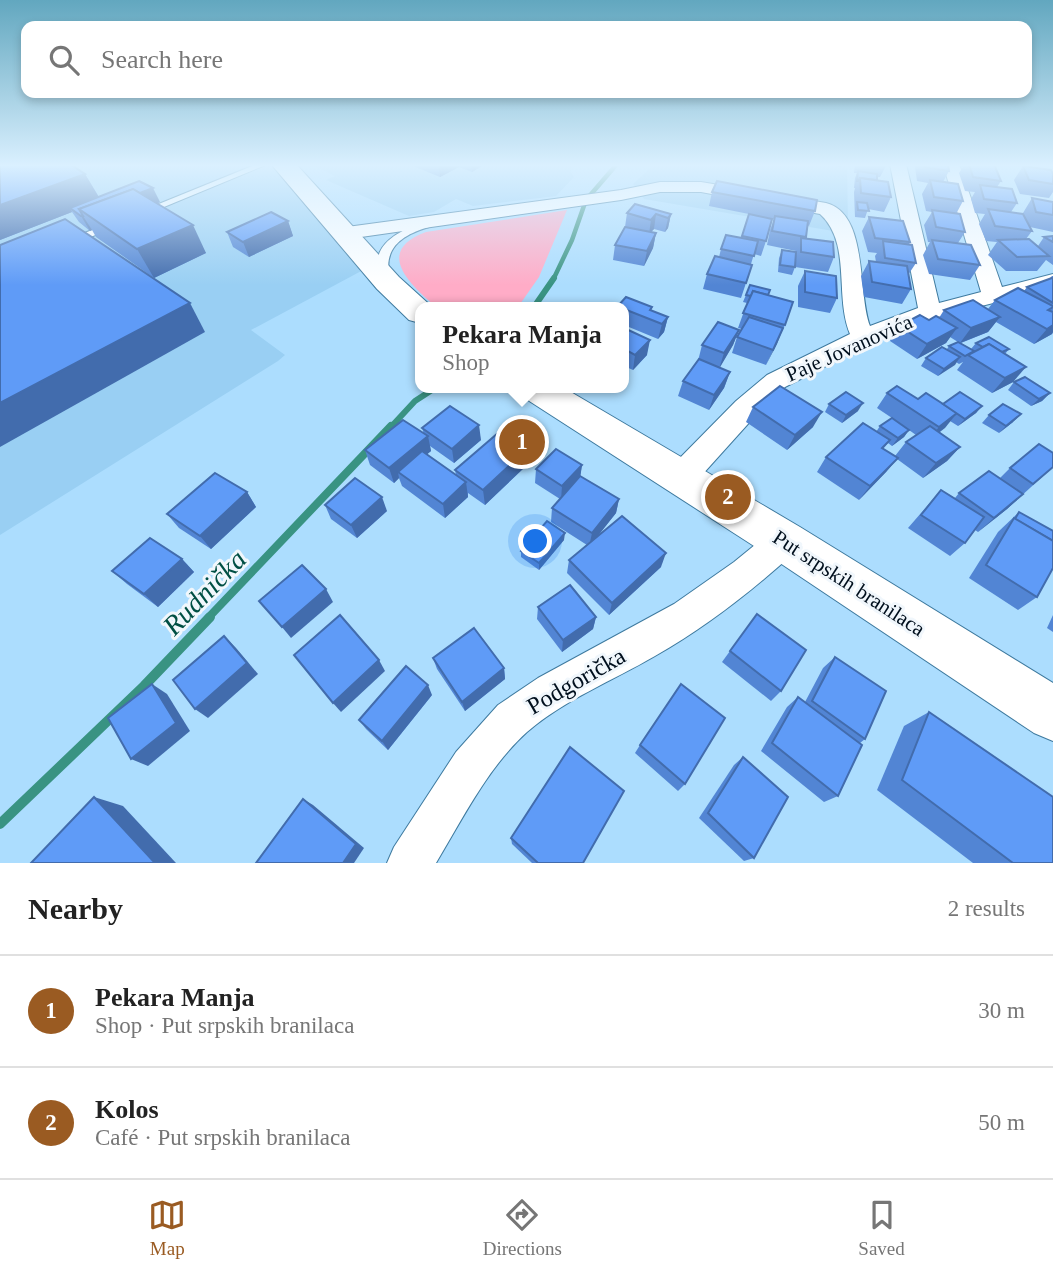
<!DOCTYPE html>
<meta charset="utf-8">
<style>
body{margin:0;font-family:"Times New Roman",serif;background:#f2f2f2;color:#222}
.you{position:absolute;left:536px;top:542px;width:24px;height:24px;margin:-18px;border:5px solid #fff;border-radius:50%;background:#1a73e8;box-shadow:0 0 0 10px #1a73e833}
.badge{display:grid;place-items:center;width:46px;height:46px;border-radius:50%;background:#9a5b22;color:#fff;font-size:23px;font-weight:700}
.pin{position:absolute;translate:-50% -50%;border:4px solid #fff;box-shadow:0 2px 7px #0006}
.popup{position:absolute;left:415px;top:302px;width:214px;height:91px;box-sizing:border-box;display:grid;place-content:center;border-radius:14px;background:#fff;filter:drop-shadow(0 2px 5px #0005);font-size:23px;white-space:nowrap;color:#767676}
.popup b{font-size:26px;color:#222}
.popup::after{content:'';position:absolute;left:50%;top:100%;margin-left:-14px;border:14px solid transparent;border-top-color:#fff}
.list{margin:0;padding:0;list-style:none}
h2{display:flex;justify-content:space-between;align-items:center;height:91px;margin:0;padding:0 28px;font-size:30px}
h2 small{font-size:23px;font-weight:400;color:#767676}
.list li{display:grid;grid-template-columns:46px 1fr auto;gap:21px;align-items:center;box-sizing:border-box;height:112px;padding:0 28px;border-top:2px solid #e0e0e0}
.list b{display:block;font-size:26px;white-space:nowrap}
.list p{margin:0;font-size:23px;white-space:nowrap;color:#767676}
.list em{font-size:23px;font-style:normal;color:#767676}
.icon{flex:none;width:38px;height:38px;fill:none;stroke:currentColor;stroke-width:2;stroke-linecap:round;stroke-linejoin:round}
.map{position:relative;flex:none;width:1053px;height:863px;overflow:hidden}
.search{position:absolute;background:#fff;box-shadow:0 4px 10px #0003;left:21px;right:21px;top:21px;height:77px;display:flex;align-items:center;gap:18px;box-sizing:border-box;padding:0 24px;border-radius:14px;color:#767676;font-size:26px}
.sheet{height:315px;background:#fff}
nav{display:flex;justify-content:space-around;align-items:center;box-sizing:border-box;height:98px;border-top:2px solid #e0e0e0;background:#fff;font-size:19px;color:#767676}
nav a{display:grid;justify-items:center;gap:4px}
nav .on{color:#9a5b22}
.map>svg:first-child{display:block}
.built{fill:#99cff3}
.green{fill:#ffacc7}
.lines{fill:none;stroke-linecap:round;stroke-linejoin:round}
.stream-far3{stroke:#399382;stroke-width:4.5}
.stream-far2{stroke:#399382;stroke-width:6}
.stream-far1{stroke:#399382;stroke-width:8}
.stream{stroke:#399382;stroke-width:10}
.service-casing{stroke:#3e7a9f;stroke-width:2}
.minor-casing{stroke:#3e7a9f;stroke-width:2}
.secondary-casing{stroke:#3e7a9f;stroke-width:2}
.service{fill:#fff;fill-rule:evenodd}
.minor{fill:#fff;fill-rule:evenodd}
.secondary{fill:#fff;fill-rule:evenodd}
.wall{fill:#5285d4;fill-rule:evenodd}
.shaded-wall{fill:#426cad}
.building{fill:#5f9bf7;stroke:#426cad;stroke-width:2}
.labels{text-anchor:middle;stroke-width:6;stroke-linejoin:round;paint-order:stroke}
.street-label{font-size:21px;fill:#000f1d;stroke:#f1f7fc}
.near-street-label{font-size:24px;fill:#000f1d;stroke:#f1f7fc}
.near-water-label{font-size:28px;font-style:italic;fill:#004f44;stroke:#f1f7fc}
</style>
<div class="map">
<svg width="1053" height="863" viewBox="0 0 1053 863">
<rect width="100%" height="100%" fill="#acddfe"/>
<g class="built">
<path d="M0,164H271L365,269L251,330L285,355L278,361L0,535Z"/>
<path d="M311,164H578L570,171L574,177L556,196L473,206L456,199L434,212L409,216L326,180L335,176Z"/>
<path d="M655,164H847L848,226L851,234L644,199L633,184Z"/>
</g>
<path class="green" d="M567,210L539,277L518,307H436C409,284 374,251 426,232Z"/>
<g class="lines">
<path class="stream-far3" d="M553,280L572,240L586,200L617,164"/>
<g class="stream-far2">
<path d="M534,307L554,278"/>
<path d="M390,428L415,401L435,388"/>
</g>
<path class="stream-far1" d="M208,618L391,426"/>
<path class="stream" d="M0,824L144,686L210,617"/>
<defs>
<g id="service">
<path d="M257,164H268L147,214L139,212Z"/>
<path d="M112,222L117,225L115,227L0,274V267Z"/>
<path d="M426,222L431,225L429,227C405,234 384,246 389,274L384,277L380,276C368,245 401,229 426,222Z"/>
</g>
<g id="minor">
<path d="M890,164H906L939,303L981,292L943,164H959L1002,287L1053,274V288L938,317L871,343L785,387L756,415L692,486L681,489L670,486L666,477L670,468L736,401L767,375L850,334C834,296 852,243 820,214L701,192H660L621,200L347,239L337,233L347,227L621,190L660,182H701L826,203C869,214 857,293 870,326L918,308Z"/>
<path d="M784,527L796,531L800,541L796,551C752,591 706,627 655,656C612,681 564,700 527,732C488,767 463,818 436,863H387L394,847L456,752L498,705L538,678L674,604L734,562L772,531Z"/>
</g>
<g id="secondary">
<path d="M271,164H296L399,277L431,306L420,307V323L409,320L377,289Z"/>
<path d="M518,388H564L800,527L1053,683V741L1034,733L768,555L523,397Z"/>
</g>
</defs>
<use href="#service" class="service-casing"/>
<use href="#minor" class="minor-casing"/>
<use href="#secondary" class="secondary-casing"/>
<use href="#service" class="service"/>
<use href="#minor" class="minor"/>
<use href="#secondary" class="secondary"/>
</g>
<g class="wall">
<path d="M0,164L85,174L99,197L160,202L157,204L206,253L154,278L96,237L92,230L90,231L79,222L72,212L0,240Z"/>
<path d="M408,164H485L472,172L459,167L440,177Z"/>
<path d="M822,164H843L841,167Z"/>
<path d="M855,164H887L880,177H877V180L891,197L884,212L868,209L865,218L855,217L854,192L855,188H854L855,178L857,173H854Z"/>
<path d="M916,164H948L949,171L943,182L963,201L956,214L965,232L958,243L980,265L970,280L929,274L923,255L930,242H928L924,225L932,212L926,211L922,194L928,183L917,181L915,167Z"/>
<path d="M958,164H994L1001,181L997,187L1017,203L1011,212L1023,214V213L1032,198L1053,202V232L1030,227L1032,231L1026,239L1038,246L1044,237L1053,236V265L1046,260L1037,271H1006L988,255L997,242L986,241L979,224L985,214L975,213L971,199L975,192L965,191L959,173L963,167L958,166Z"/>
<path d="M1023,166L1053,174V192L1049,198L1020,194L1014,180Z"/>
<path d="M712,192L815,211L809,226L807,225L806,238L834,257L828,272L795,267L792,275L778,272L779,258L782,250L795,252L796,251L767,245L770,230L774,219L709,206Z"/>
<path d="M627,213L671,214L668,228L665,232L654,229L651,232L656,233L653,248L644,266L613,260L615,245L625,227Z"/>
<path d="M749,214L766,241L761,256L754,254L751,264L752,265L741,298L703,289L707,274L719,257L721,249L741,238Z"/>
<path d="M869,217L910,242L909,245L916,263L908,275L911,289L902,304L864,297L861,276L869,261L876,262L875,256L877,253L868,252L862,231Z"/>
<path d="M288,221L293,236L249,257L233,247L227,232Z"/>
<path d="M805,271L837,298L830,313L798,307V286Z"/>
<path d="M1052,276H1053V332L1052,334L1034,344L996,322L988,332L961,343L971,349L976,343L1009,349L1005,354L1013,382L992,393L957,370L963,362L959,364L956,362L938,376L921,366L926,358L947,349L949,346L958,342L950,337L946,343L917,359L890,341L899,326L939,318L944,310L988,309L995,300L1024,291L1027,287L1049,279Z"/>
<path d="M750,285L768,295L785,325L766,365L732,353L737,337L742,329L738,328L747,303L743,302Z"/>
<path d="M626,297L652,307L651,310L668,317L664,332L658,339L624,325V307H617Z"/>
<path d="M624,328L647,355L633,370L624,366Z"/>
<path d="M739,330L733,345L719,368L730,372L724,388L709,410L678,396L683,381L698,361L702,345Z"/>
<path d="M1014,382L1050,393L1042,401L1031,406L1008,390Z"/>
<path d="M887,393L943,404L982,406L976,413L958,426L950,421L939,432L960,447L947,461L923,478L897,459L886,472L859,500L817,472L826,457L876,432L880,426L892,418L877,408ZM909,430L916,435L906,442L895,456L883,449L888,443L892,446L904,437Z"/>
<path d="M829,404L858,411L842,423L825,412Z"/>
<path d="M753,407L813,427L787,450L746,422Z"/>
<path d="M989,415L1013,422L999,433L982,423Z"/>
<path d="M422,428L481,440L454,463L430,446L431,451L426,455L456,475L455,470L525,451L526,466L485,505L468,493V497L445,518L402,486L399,478L394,483L370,465L365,450L424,434Z"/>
<path d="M582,465L580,476L619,499L616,513L597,537L661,567L609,615L567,573L569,560L587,545L551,522L552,508L560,499L535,483L536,469Z"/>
<path d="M1053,467L1007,509L978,532L975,530L965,543L950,556L908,528L941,490L955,498L959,493L1000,478L1010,468Z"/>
<path d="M247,492L256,507L211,549L179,528L167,514Z"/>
<path d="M325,505L387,511L357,538L331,519Z"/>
<path d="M1019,512L1037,597L1018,610L969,578L998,532Z"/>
<path d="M564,540L539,570L521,557V551Z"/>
<path d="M182,559L194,572L158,607L127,584L112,571Z"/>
<path d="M538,607L596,617L593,629L562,652L537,619Z"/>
<path d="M757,614L781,691L771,701L722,662Z"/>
<path d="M1053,615V632L1047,628Z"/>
<path d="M835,657L865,739L860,743L838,796L824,802L761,751L787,707L798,697L805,702L823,668Z"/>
<path d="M433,658L504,668L505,679L465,711L437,669Z"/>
<path d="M432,695L388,750L366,729L359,720Z"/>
<path d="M929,712L1053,863H973L877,790L904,726Z"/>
<path d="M640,745L685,784L678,791L635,753Z"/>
<path d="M743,757L754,858L744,861L699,818L734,765Z"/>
<path d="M511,838L583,863H532L512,844Z"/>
</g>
<g class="shaded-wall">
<path d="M439,164H458L459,167L440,177Z"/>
<path d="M471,164H485L472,172Z"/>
<path d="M85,174L101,201L70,208L72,212L0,240V205Z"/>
<path d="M153,188L160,202L103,226L87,214Z"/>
<path d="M656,214L654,229L649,234L651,220Z"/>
<path d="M671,214L668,228L665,232L668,218Z"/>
<path d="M81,216H83L92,230L90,231Z"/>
<path d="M288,221L293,236L249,257L243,242Z"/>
<path d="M193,225L206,253L154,278L137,249Z"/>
<path d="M656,233L653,248L644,266L647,251Z"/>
<path d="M190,303L205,332L0,447V403Z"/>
<path d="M668,317L664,332L658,339L662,324Z"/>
<path d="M1000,317L988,332L960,343L971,328Z"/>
<path d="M1053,325V332L1052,334L1034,344L1047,329Z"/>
<path d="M783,328L777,344L766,365L773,350Z"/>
<path d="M957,328L946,343L917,359L927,344Z"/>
<path d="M739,330L733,345L719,369L724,353Z"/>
<path d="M650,340L647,355L633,370L635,355Z"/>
<path d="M960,357L955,365L938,376L944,369Z"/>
<path d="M1026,367L1013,382L992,393L1005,378Z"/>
<path d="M730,372L724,388L709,410L714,395Z"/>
<path d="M1050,393L1042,401L1031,406L1039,399Z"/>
<path d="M863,403L858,411L842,423L846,415Z"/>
<path d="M982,406L976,413L958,426L965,419Z"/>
<path d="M822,412L813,427L787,450L795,435Z"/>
<path d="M957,413L945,428L927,442L939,427Z"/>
<path d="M1021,414L1013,422L999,433L1006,426Z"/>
<path d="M479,425L481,440L454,463L452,449Z"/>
<path d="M909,430L904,437L892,446L898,438Z"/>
<path d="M428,436L431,451L402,475L398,472L399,478L394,483L389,468Z"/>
<path d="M960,447L947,461L923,478L936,463Z"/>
<path d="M525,451L526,466L485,505L483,490Z"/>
<path d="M898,458L886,472L859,500L870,486Z"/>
<path d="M582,465L580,479L561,500L562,486Z"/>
<path d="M466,482L468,497L445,518L443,504Z"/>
<path d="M247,492L256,507L211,549L200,536Z"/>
<path d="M1023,494L1007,509L978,532L994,518Z"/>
<path d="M382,497L387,511L357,538L351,525Z"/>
<path d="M619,499L616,513L589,547L592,533Z"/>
<path d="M565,533L564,540L539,570V563Z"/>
<path d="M666,553L661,567L609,615L612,603Z"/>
<path d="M182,559L194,572L158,607L144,594Z"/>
<path d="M326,589L333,602L291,638L282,627Z"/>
<path d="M596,617L593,629L562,652L563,640Z"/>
<path d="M224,636L236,648L258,674L208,718L195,709Z"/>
<path d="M379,660L385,671L341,712L333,703Z"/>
<path d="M504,668L505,679L465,711L462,702Z"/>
<path d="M152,684L167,694L190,731L148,766L131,759Z"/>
<path d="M428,685L432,695L388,750L382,741Z"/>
<path d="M94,797L123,806L176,863H155Z"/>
<path d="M303,799L313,805L364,848L354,863H343Z"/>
</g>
<g class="building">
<path d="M0,164H70L85,174L0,205Z"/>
<path d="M923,164H948L949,171L924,167Z"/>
<path d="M969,164H994L1001,181L973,177Z"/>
<path d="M1023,166L1051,170L1053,174V184L1029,180Z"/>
<path d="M858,171L877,174V180L860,178L858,181H857Z"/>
<path d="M860,178L888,182L891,197L861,193Z"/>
<path d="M930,180L958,184L963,201L934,197Z"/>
<path d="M139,181L153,188L140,193L133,189L79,209L83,216H81L70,208Z"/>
<path d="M717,181L817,200L815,211L712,192Z"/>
<path d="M980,185L1012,189L1017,203L984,199Z"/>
<path d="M133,189L193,225L137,249L79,209Z"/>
<path d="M1032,198L1053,202V215L1036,212Z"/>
<path d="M857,202L867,203L869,211L858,210Z"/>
<path d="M635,204L671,214L668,218L656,214L651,220L627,213Z"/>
<path d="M988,209L1023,214L1032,231L995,226Z"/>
<path d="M932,210L960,214L965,232L936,227Z"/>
<path d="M271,212L288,221L243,242L227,232Z"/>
<path d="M749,214L772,219L766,241L742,236Z"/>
<path d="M775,216L808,221L806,237L772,231Z"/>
<path d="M869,217L903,221L910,242L875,238Z"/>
<path d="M65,219L190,303L0,403V245Z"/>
<path d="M625,227L656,233L647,251L615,245Z"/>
<path d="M726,235L758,241L754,256L721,249Z"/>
<path d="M1053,236V242L1044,237Z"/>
<path d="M801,238L833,242L834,257L801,252Z"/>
<path d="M1029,239L1049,256L1017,257L998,240Z"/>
<path d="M932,240L971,245L980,265L938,259Z"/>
<path d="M883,241L912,245L916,263L885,258Z"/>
<path d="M782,250L796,252L795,267L780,265Z"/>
<path d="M715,256L752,265L746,283L707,274Z"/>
<path d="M869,261L907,266L911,289L872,282Z"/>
<path d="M805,271L836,276L837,298L805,292Z"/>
<path d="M1052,278L1053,279V303L1027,287Z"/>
<path d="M750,285L770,290L768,295L753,291L751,296L746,295Z"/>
<path d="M1018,288L1053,306V307L1048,310L1053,312V325L1047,329L995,300Z"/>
<path d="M753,291L793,302L785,325L743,313Z"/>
<path d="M626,297L652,307L650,310L668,317L662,324L624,309V307H617Z"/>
<path d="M973,300L1000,317L971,328L944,310Z"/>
<path d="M920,315L929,320L936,316L957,328L927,344L899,326Z"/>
<path d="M749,317L783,328L773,350L737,337Z"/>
<path d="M718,322L739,330L724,353L702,345Z"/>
<path d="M624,328L650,340L635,355L624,349Z"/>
<path d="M989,337L1009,349L1002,352L989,344L983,347L976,343Z"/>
<path d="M958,342L974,351L965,356L949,346Z"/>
<path d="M989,344L1026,367L1005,378L968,355Z"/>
<path d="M942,347L960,357L944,369L926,358Z"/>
<path d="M699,359L730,372L714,395L683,381Z"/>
<path d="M1025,377L1050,393L1039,399L1014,382Z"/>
<path d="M780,386L822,412L795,435L753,407Z"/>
<path d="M897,386L918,399L926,393L957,413L939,427L887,393Z"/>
<path d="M846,392L863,403L846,415L829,404Z"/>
<path d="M960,392L982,406L965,419L943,404Z"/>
<path d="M1003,404L1021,414L1006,426L989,415Z"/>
<path d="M450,406L479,425L452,449L422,428Z"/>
<path d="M892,418L909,430L898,438L880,426Z"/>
<path d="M403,420L428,436L389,468L365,450Z"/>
<path d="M863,423L890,440L882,448L898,458L870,486L826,457Z"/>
<path d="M930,426L960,447L936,463L906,442Z"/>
<path d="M498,433L525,451L483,490L455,470Z"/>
<path d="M1039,444L1053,453V467L1033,484L1010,468Z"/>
<path d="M556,449L582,465L562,486L536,469Z"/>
<path d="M422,451L466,482L443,504L398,472Z"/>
<path d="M989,471L1023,494L994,518L959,493Z"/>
<path d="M215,473L247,492L200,536L167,514Z"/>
<path d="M580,476L619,499L592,533L552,508Z"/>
<path d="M355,478L382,497L351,525L325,505Z"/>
<path d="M941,490L984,517L965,543L921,515Z"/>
<path d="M1019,512L1053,531V541L1015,519Z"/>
<path d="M622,516L666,553L612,603L569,560Z"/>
<path d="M1014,518L1053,541V568L1037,597L986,565Z"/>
<path d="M547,521L565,533L539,563L521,551Z"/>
<path d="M150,538L182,559L144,594L112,571Z"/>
<path d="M302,565L326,589L282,627L259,601Z"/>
<path d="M570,585L596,617L563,640L538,607Z"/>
<path d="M757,614L806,650L781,691L730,651Z"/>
<path d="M340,615L379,660L333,703L294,655Z"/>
<path d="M474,628L504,668L462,702L433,658Z"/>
<path d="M224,636L247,663L195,709L173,680Z"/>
<path d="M835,657L886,691L865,739L812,701Z"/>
<path d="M406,666L428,685L382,741L359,720Z"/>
<path d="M152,684L176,723L131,759L108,718Z"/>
<path d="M681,684L725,718L685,784L640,745Z"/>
<path d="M798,697L862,745L838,796L772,743Z"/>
<path d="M929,712L1053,797V863H1013L902,780Z"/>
<path d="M570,747L624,791L583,863H538L511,838Z"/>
<path d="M743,757L788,797L754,858L708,813Z"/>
<path d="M94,797L155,863H31Z"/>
<path d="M303,799L356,844L343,863H256Z"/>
</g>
<linearGradient id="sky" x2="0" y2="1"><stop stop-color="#62a7bf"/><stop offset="0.58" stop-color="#daf0ff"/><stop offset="1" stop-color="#daf0ff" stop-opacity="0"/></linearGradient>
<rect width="1053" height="285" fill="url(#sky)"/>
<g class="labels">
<g class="street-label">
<text transform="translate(849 348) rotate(-24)" y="7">Paje Jovanovića</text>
<text transform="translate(849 583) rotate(33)" y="7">Put srpskih branilaca</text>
</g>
<g class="near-street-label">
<text transform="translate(576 681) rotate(-30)" y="8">Podgorička</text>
</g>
<g class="near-water-label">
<text transform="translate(204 592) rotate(-46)" y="10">Rudnička</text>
</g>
</g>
</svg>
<div class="you"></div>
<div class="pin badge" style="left:522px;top:442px">1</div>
<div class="popup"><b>Pekara Manja</b>Shop</div>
<div class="pin badge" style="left:728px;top:497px">2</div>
<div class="search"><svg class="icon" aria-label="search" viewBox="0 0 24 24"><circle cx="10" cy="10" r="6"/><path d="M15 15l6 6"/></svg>Search here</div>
</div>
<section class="sheet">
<h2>Nearby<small>2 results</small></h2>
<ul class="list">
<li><span class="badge">1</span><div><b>Pekara Manja</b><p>Shop · Put srpskih branilaca</p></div><em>30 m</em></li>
<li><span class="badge">2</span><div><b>Kolos</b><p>Café · Put srpskih branilaca</p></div><em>50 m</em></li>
</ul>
</section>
<nav>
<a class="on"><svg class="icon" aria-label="map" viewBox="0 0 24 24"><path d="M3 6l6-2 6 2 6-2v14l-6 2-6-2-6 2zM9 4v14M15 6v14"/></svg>Map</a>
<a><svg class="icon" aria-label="directions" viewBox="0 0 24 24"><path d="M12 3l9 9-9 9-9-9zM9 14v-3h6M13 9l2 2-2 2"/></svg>Directions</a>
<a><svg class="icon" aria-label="saved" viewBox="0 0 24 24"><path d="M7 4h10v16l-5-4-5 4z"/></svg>Saved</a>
</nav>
